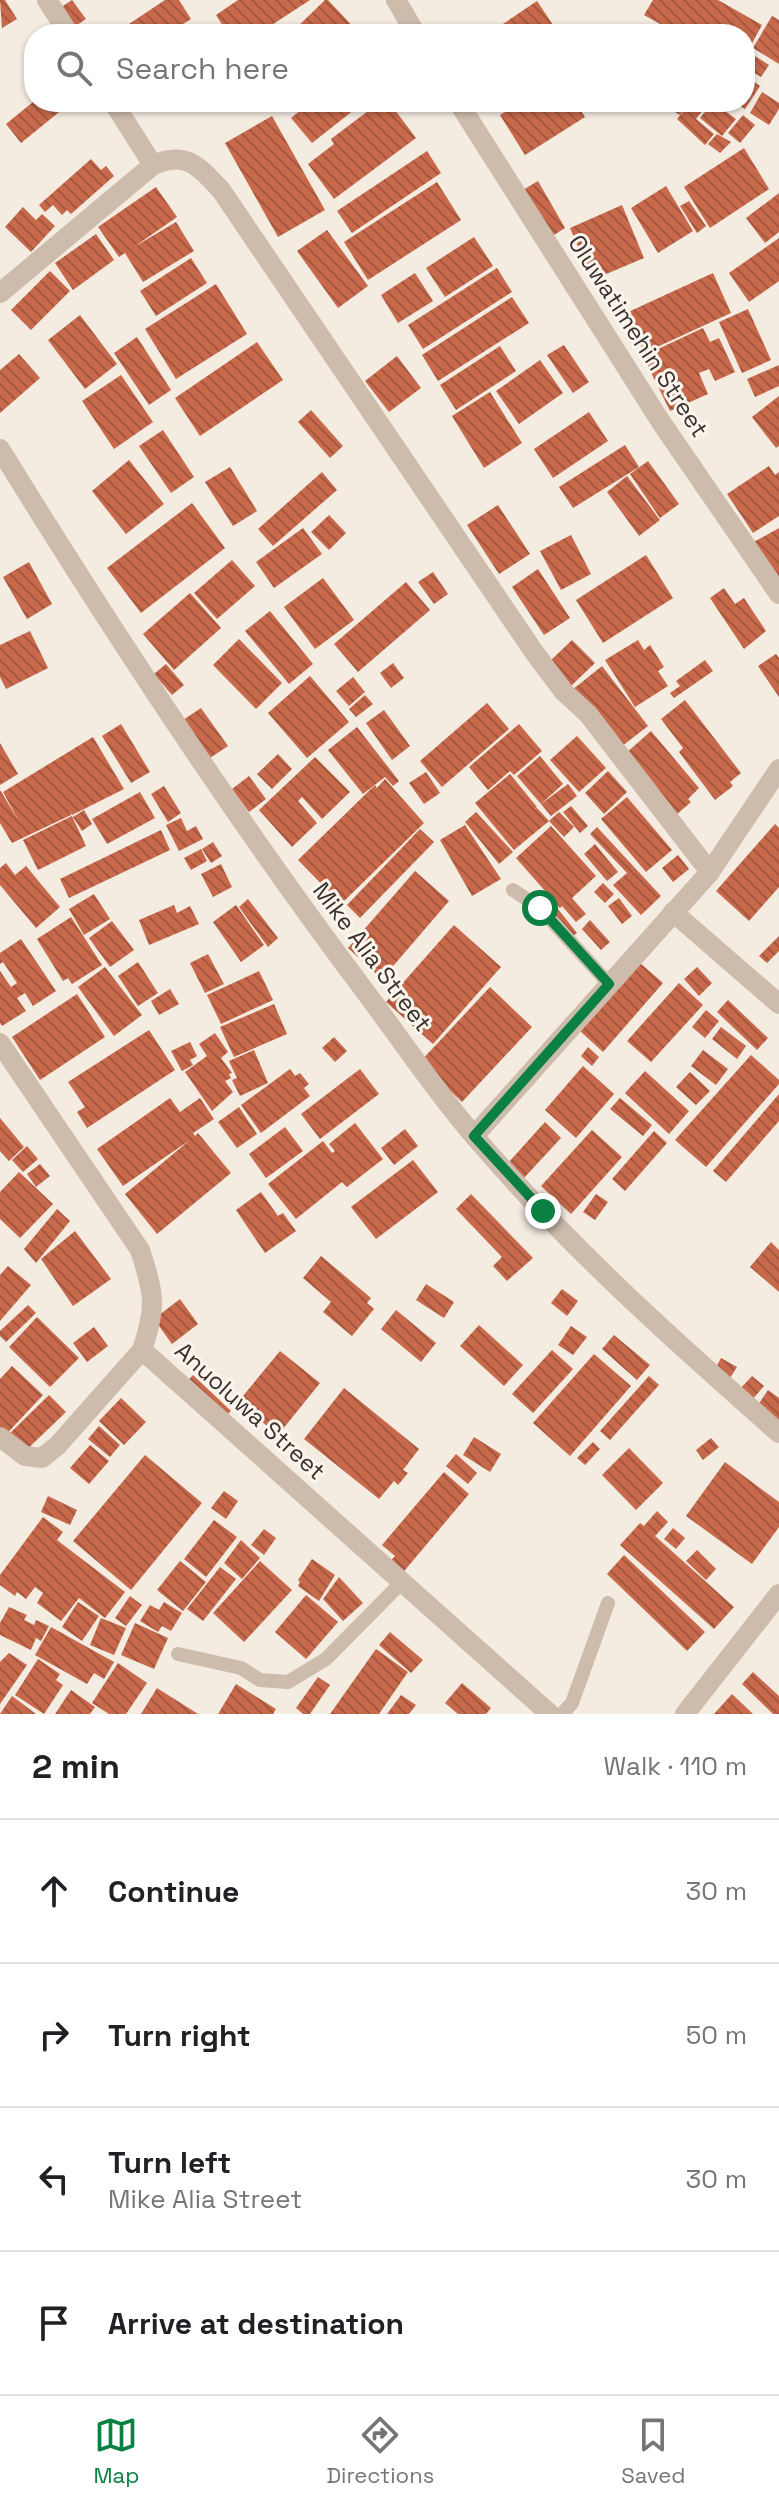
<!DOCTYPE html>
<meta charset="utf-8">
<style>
body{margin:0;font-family:"Space Grotesk",sans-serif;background:#f2f2f2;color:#202124}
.stop{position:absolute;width:24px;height:24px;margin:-18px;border:6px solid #0b8043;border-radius:50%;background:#fff}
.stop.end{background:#0b8043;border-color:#fff;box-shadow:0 2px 8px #0008}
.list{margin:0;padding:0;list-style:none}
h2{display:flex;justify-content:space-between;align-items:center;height:104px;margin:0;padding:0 32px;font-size:34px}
h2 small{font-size:26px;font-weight:400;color:#757577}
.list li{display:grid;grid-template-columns:52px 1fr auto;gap:24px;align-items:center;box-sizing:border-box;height:144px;padding:0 32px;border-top:2px solid #e0e0e0}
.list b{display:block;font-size:30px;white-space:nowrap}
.list p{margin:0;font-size:26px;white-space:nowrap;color:#757577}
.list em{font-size:26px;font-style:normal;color:#757577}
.icon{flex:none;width:44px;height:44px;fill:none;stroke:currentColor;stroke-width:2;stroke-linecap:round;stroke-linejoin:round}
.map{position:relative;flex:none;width:779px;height:1714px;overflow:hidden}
.search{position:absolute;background:#fff;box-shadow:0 2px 6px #0004;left:24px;right:24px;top:24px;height:88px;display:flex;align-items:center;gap:20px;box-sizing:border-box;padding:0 28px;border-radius:32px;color:#757577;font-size:30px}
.sheet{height:680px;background:#fff}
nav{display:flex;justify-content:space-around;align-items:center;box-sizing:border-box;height:112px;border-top:2px solid #e0e0e0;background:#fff;font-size:22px;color:#757577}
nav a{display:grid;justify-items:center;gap:4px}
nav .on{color:#0b8043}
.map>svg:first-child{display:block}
.building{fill:url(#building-back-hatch)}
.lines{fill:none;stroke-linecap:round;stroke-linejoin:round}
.lane{stroke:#cdbbac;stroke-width:14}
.street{stroke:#cdbbac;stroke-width:20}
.route{stroke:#0b8043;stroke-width:10}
.labels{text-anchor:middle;stroke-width:6;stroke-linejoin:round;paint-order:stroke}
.street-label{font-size:24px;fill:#3b302b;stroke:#fbf5ee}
</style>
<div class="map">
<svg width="779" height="1714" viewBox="0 0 779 1714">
<defs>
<pattern id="building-back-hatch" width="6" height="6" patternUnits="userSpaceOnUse" patternTransform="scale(2)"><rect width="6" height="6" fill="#c8694b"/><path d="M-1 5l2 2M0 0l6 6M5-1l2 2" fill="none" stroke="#a4573f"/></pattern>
</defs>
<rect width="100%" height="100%" fill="#f4ebe1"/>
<g class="building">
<path d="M0,0H5L17,19L2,28Z"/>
<path d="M72,0L86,19L71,29L57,10Z"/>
<path d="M165,0H179L191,19L168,34H114Z"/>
<path d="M238,0H310L258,34H228L216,15Z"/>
<path d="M325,0H328L360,34H290Z"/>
<path d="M653,0H718L762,25L745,56V34H678L644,15Z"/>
<path d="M537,1L559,34H506L500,26Z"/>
<path d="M772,16L779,20V64L753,48Z"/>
<path d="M752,54L769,65L761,77L745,67Z"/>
<path d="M753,81L760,86L745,109L737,104L745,102V92Z"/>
<path d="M762,92L779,103V109L769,125L750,113Z"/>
<path d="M33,102H67L69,104L21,143L6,124Z"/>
<path d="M311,102H364L312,143L291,118Z"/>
<path d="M380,102H389L416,138L334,199L308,164L334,144L331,139Z"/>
<path d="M520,102H575L585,117L525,155L500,115Z"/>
<path d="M658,102H688L680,115Z"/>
<path d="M691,102H709L696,119L714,134L705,145L677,119Z"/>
<path d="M713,102L736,119L722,136L700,118Z"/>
<path d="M743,115L755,125L740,143L728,133Z"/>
<path d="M272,116L325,210L278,237L225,143Z"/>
<path d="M717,134L731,142L720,153L708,144Z"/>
<path d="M744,148L769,189L710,228L684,187Z"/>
<path d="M427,151L441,173L352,233L337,211Z"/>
<path d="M91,159L101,170L106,166L114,176L71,214L67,210L62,215L53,205L45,212L39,205Z"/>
<path d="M538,181L565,228L546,240L518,193Z"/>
<path d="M437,182L461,220L368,280L344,242Z"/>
<path d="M666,186L693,231L658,253L631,208Z"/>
<path d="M156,187L177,217L134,247L176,222L194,251L143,282L125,253L119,257L98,227Z"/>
<path d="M779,193V232L765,243L746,218Z"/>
<path d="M689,201L706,226L697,233L680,206Z"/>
<path d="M622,205L644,258L592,280L570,228Z"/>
<path d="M23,207L36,220L42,214L55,226L31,252L5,227Z"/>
<path d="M327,230L368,286L338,308L297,251Z"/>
<path d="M96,234L114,260L73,290L55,263Z"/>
<path d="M474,237L493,266L445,297L426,268Z"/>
<path d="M779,238V281L749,302L729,273Z"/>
<path d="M191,258L207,283L156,316L140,291Z"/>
<path d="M497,268L512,292L423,349L408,325Z"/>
<path d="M50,271L70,291L31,330L11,310Z"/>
<path d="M415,273L433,301L398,323L381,295Z"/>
<path d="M713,273L731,313L644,353L626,313Z"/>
<path d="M216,284L247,334L176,379L145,329Z"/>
<path d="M512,297L529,323L438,381L422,355Z"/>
<path d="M748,309L771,360L742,373L719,322Z"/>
<path d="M80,315L117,364L85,389L48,340Z"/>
<path d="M703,328L710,342L719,338L735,372L715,381L709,369L699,373L708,394L670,411L643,356Z"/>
<path d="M137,337L171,390L149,405L114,353Z"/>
<path d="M257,342L283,380L200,436L175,398Z"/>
<path d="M564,345L589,382L573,393L547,355Z"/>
<path d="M500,346L516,371L456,410L440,385Z"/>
<path d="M19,354L40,378L0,413V370Z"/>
<path d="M397,356L421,388L389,412L365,381Z"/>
<path d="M540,360L563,393L519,424L496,391Z"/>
<path d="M779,365V386L755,397L747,379Z"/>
<path d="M121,375L153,422L114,449L82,401Z"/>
<path d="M490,392L522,443L484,468L452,416Z"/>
<path d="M779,396V446L776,448L752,417Z"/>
<path d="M311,410L343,446L330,458L298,422Z"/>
<path d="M589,412L608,441L553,478L534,449Z"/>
<path d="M163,430L194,477L171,493L139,446Z"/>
<path d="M625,445L639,467L573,508L559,487Z"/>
<path d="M129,460L164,504L126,534L92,491Z"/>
<path d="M648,461L679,504L660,518L630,474Z"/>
<path d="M769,466L775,475L779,472V516L753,533L727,494Z"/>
<path d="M230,467L257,511L233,526L205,482Z"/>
<path d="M322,472L337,490L273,546L258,529Z"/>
<path d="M627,476L660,520L639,536L607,492Z"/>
<path d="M192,503L225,548L141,613L107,568Z"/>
<path d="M498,505L530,554L499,574L467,525Z"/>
<path d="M329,515L346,533L329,550L311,532Z"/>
<path d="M303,528L322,554L274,588L256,562Z"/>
<path d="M779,528V590L743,548Z"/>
<path d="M571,535L591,574L561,590L540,551Z"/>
<path d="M646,555L673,598L603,643L576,600Z"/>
<path d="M232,560L255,586L217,619L194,593Z"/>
<path d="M29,562L52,604L27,619L3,577Z"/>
<path d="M538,569L570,618L544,635L512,587Z"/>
<path d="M433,572L448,594L434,604L418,582Z"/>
<path d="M323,578L354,620L315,649L284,607Z"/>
<path d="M406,582L430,610L358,672L334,644Z"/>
<path d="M724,588L735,604L744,598L766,631L744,649L710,598Z"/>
<path d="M190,593L221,628L174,670L143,634Z"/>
<path d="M270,611L313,664L289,684L245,631Z"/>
<path d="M30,631L48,668L6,689L0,677V645Z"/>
<path d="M239,639L282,683L256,709L213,665Z"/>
<path d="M572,640L595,663L571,686L548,663Z"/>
<path d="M638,640L644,650L650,645L664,667L658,671L668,686L635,707L605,660Z"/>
<path d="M776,654L779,658V697L758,666Z"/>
<path d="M705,660L713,671L674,698L670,693L680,686L676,681Z"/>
<path d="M393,663L404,678L391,688L380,673Z"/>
<path d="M166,664L184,685L172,695L154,674Z"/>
<path d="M602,666L648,726L617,750L572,690Z"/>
<path d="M310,676L349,722L307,758L268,713Z"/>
<path d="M353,677L365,692L349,706L336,691Z"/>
<path d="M365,695L373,704L356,717L349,709Z"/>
<path d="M685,700L741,773L730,782L733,786L715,800L679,752L683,748L661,719Z"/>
<path d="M487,703L509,729L442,787L420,761Z"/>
<path d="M201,708L228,746L210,758L183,720Z"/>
<path d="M384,710L410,746L392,760L366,723Z"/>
<path d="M121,724L150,772L131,783L102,736Z"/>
<path d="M519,724L542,751L514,775L510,771L488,790L469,767Z"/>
<path d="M357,727L399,781L393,786L385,777L363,794L328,750Z"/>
<path d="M651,731L699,788L688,799L691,802L676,815L624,755Z"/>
<path d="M577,736L606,768L579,792L550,760Z"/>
<path d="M93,737L124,789L72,815L69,811L71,815L12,843L0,823V790L19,821L3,792Z"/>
<path d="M0,743L18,774L0,785Z"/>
<path d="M278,754L292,769L272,789L257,774Z"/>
<path d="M540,756L563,784L541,804L517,776Z"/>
<path d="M315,757L350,792L322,819L302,797L298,801L317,823L292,847L259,810Z"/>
<path d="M608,771L627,792L604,814L585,793Z"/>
<path d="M426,772L440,793L424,804L409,783Z"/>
<path d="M510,774L537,807L534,809L537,808L549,821L514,850L475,803Z"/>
<path d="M249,776L266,799L249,812L232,789Z"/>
<path d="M385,779L424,823L341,904L298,860L375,785L377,788Z"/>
<path d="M568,784L577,796L551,816L541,804Z"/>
<path d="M164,786L181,813L168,822L151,794Z"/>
<path d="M140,792L155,818L107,844L92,819Z"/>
<path d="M627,797L672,850L646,872L601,819Z"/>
<path d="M571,806L588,826L580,833L563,812Z"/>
<path d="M84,810L92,824L82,831L73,817Z"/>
<path d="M476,812L513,852L499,864L465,822Z"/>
<path d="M559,812L574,827L564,837L549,821Z"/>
<path d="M72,816L86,846L38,870L23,840Z"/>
<path d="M181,818L187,831L196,826L203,839L179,851L166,825Z"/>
<path d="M775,824L779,828V887L749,921L716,891Z"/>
<path d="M465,825L501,879L472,896L440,840Z"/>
<path d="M551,826L596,876L572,898L586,914L576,922L562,906L560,908L516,858Z"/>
<path d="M597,827L661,896L641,915L613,885L627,873L590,834Z"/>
<path d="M420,829L434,842L360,918L347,905Z"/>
<path d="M161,830L170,850L69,898L60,879Z"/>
<path d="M213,842L222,856L211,863L202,849Z"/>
<path d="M595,844L618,872L607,881L584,854Z"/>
<path d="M201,849L207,861L191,870L184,858Z"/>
<path d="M678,855L689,869L673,882L662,868Z"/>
<path d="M6,863L15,875L26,866L60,907L36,928L0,885V868Z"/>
<path d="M221,864L232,887L213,897L201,874Z"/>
<path d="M415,871L449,901L382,979L348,948Z"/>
<path d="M603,883L614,894L605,903L594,892Z"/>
<path d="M94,894L110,919L84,935L69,909Z"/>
<path d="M619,898L632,916L622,924L608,906Z"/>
<path d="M248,899L278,938L268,947L239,907Z"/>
<path d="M554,904L577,933L564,943L542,914Z"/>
<path d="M174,905L177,913L190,906L199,924L149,945L139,920Z"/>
<path d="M236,905L264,945L241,962L213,922Z"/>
<path d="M71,917L102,965L72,984L68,978L63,981L37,939Z"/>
<path d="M590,920L610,942L601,950L582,929Z"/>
<path d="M112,921L134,950L110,967L89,938Z"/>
<path d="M454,925L501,967L433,1044L386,1002Z"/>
<path d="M779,936V951L767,963L759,956Z"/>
<path d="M21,939L56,991L33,1006L25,993L17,998L26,1011L2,1026L0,1023V971L11,987L17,983L3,962L0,964V953Z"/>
<path d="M208,954L224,984L205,993L190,963Z"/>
<path d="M138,962L158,993L138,1006L118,976Z"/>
<path d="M640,963L663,983L603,1052L580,1031Z"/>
<path d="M105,967L142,1015L114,1036L78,987Z"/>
<path d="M697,967L712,983L699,996L684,979Z"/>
<path d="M259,971L273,1000L221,1024L207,995Z"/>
<path d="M679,983L703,1005L651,1062L627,1041Z"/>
<path d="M490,987L532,1027L462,1102L420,1062Z"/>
<path d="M170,989L179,1004L159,1015L151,1001Z"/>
<path d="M77,994L105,1037L40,1080L12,1037Z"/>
<path d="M728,1000L768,1038L757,1050L717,1012Z"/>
<path d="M274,1004L287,1034L234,1057L220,1027Z"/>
<path d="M706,1010L719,1021L705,1038L692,1027Z"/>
<path d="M721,1027L746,1046L737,1059L712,1039Z"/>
<path d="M149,1030L175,1070L87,1128L77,1112L85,1107L68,1082Z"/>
<path d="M215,1033L228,1052L221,1058L232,1073L229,1074L231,1078L225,1081L233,1092L212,1111L185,1072L207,1056L199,1044Z"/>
<path d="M334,1037L347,1051L335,1062L322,1048Z"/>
<path d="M190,1042L197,1056L190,1060L193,1065L182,1071L171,1051Z"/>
<path d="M588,1047L599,1057L592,1066L581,1056Z"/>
<path d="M254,1050L268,1083L240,1096L232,1080L237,1078L229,1061Z"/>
<path d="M703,1050L728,1069L716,1085L691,1066Z"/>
<path d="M751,1055L779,1080V1084L706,1167L675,1140Z"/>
<path d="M583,1066L614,1094L576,1138L545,1110Z"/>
<path d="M290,1069L295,1076L300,1073L309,1084L304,1088L310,1096L261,1133L241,1105Z"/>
<path d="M360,1069L379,1094L320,1139L301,1114Z"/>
<path d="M645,1071L689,1111L669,1134L625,1093Z"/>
<path d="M690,1072L710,1091L696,1105L676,1087Z"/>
<path d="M779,1094V1121L726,1182L713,1171Z"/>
<path d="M170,1098L180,1112L200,1098L214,1119L193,1133L195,1136L198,1133L231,1173L157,1234L125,1194L190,1140L123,1186L97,1149Z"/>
<path d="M620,1098L652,1125L643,1136L610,1109Z"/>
<path d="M239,1107L257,1134L237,1148L218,1122Z"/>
<path d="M0,1118L24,1147L9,1161L0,1151Z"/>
<path d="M545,1122L561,1138L524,1178L508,1163Z"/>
<path d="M355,1123L383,1159L347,1187L342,1182L296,1219L268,1184L323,1141L332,1153L335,1151L329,1144Z"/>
<path d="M285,1127L303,1151L266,1178L249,1154Z"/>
<path d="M405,1129L418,1146L394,1165L381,1148Z"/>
<path d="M592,1130L622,1157L571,1214L541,1186Z"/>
<path d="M654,1131L667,1143L625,1191L612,1179Z"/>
<path d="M27,1146L38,1159L23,1172L12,1160Z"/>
<path d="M413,1160L438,1192L376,1239L351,1207Z"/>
<path d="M40,1164L50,1176L36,1187L27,1174Z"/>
<path d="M19,1172L53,1204L20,1238L0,1219V1192Z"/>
<path d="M261,1192L278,1216L283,1213L296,1231L265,1253L236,1210Z"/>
<path d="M471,1194L533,1258L507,1281L493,1266L502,1257L456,1209Z"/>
<path d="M596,1194L608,1202L595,1220L583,1212Z"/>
<path d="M57,1209L70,1221L36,1263L24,1249Z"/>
<path d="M75,1231L111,1279L73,1306L41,1259Z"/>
<path d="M771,1242L779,1250V1292L750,1267Z"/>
<path d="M321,1256L371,1298L367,1303L374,1309L352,1336L323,1312L331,1302L303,1278Z"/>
<path d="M8,1266L31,1285L0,1321V1275Z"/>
<path d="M426,1284L454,1302L444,1318L416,1300Z"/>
<path d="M562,1289L578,1301L567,1316L551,1303Z"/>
<path d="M180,1299L198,1324L172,1344L154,1319Z"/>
<path d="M28,1305L36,1313L6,1342L0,1336V1331Z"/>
<path d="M396,1310L436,1343L421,1362L381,1329Z"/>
<path d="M37,1317L79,1358L50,1387L9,1347Z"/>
<path d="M479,1325L523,1365L504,1386L460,1346Z"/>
<path d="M571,1326L587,1337L573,1355L558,1345Z"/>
<path d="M94,1327L108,1346L87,1362L73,1343Z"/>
<path d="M614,1335L650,1365L637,1380L602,1349Z"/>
<path d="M552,1350L573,1369L533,1413L512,1394Z"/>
<path d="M280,1351L320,1383L278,1435L238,1402Z"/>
<path d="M594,1354L631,1386L570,1456L533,1423Z"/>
<path d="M721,1358L737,1367L730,1378L715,1369Z"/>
<path d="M12,1366L43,1395L0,1441V1379Z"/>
<path d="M193,1375L231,1411L219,1423L182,1387Z"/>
<path d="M649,1376L659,1385L610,1440L600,1431Z"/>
<path d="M752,1376L764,1386L751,1401L739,1390Z"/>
<path d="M344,1388L419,1449L403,1470L408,1473L398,1485L394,1481L379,1499L304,1439Z"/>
<path d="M768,1390L779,1398V1429L754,1411Z"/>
<path d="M49,1395L66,1412L18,1458L2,1441Z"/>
<path d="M121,1398L146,1422L124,1445L99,1421Z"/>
<path d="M99,1426L120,1445L110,1457L88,1439Z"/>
<path d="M474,1437L501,1454L490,1472L463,1455Z"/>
<path d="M711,1438L719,1447L703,1460L696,1450Z"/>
<path d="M593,1442L600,1449L585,1465L577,1458Z"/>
<path d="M90,1445L109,1461L89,1484L70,1468Z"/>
<path d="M629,1448L663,1483L636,1510L602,1475Z"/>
<path d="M456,1454L477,1473L468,1484L446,1466Z"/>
<path d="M145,1455L202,1503L131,1590L73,1541Z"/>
<path d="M725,1462L779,1502V1527L752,1564L686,1516Z"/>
<path d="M444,1472L469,1494L400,1576L387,1565L395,1556L382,1545Z"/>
<path d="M224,1491L238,1501L226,1519L211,1508Z"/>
<path d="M48,1496L77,1510L70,1525L41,1512Z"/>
<path d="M657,1511L668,1522L655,1536L734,1607L714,1629L620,1545L640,1523L644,1526Z"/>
<path d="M43,1517L63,1532L57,1540L125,1592L105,1618L79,1598L61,1621L37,1603L43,1593L35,1587L26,1599L17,1592L15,1596L0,1585V1575Z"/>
<path d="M214,1520L237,1537L206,1577L184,1559Z"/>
<path d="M673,1528L685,1538L676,1549L664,1539Z"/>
<path d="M264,1529L276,1538L264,1555L251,1545Z"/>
<path d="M241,1540L260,1558L242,1579L224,1563Z"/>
<path d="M697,1550L716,1569L706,1580L686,1561Z"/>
<path d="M624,1555L705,1632L687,1651L607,1574Z"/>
<path d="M312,1559L335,1575L319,1601L298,1586L300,1582L298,1580Z"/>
<path d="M180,1561L206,1582L183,1611L157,1590Z"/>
<path d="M260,1561L292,1590L244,1642L213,1613Z"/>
<path d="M220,1567L236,1579L203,1621L187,1609Z"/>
<path d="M339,1577L363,1603L343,1621L323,1599Z"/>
<path d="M306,1595L338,1622L306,1659L275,1632Z"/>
<path d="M130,1596L142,1605L126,1626L115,1618Z"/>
<path d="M78,1602L99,1616L82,1641L62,1627Z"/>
<path d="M164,1602L182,1613L171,1631L162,1626L158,1632L140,1621L150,1605L159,1610Z"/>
<path d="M9,1607L27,1615L24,1620L34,1625L36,1620L49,1626L41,1641L36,1638L31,1650L0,1635V1623Z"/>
<path d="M101,1618L126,1628L114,1655L90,1645Z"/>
<path d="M135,1623L168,1638L154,1669L121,1655Z"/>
<path d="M51,1627L114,1662L104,1679L94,1673L87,1684L35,1655Z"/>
<path d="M390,1632L423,1660L411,1673L379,1645Z"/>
<path d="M376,1649L408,1672L379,1714H330Z"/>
<path d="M9,1653L27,1665L0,1704V1662Z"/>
<path d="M38,1659L60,1674L56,1680L63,1685L44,1714L15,1695Z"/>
<path d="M118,1663L147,1683L126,1714H109L92,1703Z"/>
<path d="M753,1672L779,1696V1714H773L742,1684Z"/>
<path d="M318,1677L330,1685L310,1714H303L296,1708Z"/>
<path d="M462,1683L491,1708L486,1714H458L445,1703Z"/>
<path d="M236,1684L276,1709L273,1714H218Z"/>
<path d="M157,1688L198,1714H141Z"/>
<path d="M71,1690L95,1707L90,1714H55Z"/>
<path d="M732,1694L753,1714H714Z"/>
<path d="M401,1695L416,1705L409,1714H387Z"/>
<path d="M12,1696L36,1714H0Z"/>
</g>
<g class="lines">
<g class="lane">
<path d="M513,890L540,908L609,984"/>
<path d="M178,1654L241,1668L260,1680L288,1682L326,1659L401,1583"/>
<path d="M562,1714L572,1703L608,1603"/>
</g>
<g class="street">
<path d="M47,0L69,34"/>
<path d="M396,0L416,34"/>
<path d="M113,102L153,165C187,150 199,167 221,190L534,652L564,692L588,714L710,872"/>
<path d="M458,102L661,422L779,594"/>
<path d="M0,293L153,165"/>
<path d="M0,449C114,634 234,817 364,990C401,1039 435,1091 475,1137C567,1245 673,1340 779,1433"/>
<path d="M673,912L779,1004"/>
<path d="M0,1043L140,1250C154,1293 157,1306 142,1350L550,1714"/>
<path d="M474,1136L710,872L779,769"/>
<path d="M0,1437L25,1456L42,1458L58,1445L142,1350"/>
<path d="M685,1714L779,1594"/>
</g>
</g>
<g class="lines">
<path class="route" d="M540,908L609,984L474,1136L543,1211"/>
</g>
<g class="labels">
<g class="street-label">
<text transform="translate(638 336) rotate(57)" y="8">Oluwatimehin Street</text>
<text transform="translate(372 957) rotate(53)" y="8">Mike Alia Street</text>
<text transform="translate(250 1411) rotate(42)" y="8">Anuoluwa Street</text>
</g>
</g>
</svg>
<div class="stop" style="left:540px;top:908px"></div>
<div class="stop end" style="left:543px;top:1211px"></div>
<div class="search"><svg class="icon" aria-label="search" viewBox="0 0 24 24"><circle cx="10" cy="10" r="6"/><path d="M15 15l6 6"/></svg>Search here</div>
</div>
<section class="sheet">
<h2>2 min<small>Walk · 110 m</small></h2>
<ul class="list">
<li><svg class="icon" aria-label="ahead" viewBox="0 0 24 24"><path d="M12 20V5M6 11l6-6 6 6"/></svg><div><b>Continue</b></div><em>30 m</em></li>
<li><svg class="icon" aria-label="right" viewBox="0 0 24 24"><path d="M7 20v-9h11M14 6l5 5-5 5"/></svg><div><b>Turn right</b></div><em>50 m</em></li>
<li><svg class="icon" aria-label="left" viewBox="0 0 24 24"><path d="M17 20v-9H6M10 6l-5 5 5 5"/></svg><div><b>Turn left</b><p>Mike Alia Street</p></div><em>30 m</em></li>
<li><svg class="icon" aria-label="arrive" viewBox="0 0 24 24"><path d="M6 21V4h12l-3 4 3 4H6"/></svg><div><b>Arrive at destination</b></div></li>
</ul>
</section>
<nav>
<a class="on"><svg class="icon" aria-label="map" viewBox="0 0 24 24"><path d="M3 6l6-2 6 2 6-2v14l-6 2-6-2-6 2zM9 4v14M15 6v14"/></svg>Map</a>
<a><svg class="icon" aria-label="directions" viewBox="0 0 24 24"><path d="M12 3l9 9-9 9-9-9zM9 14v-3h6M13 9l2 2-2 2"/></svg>Directions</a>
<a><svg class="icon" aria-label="saved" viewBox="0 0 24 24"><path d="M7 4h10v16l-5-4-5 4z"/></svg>Saved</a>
</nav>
